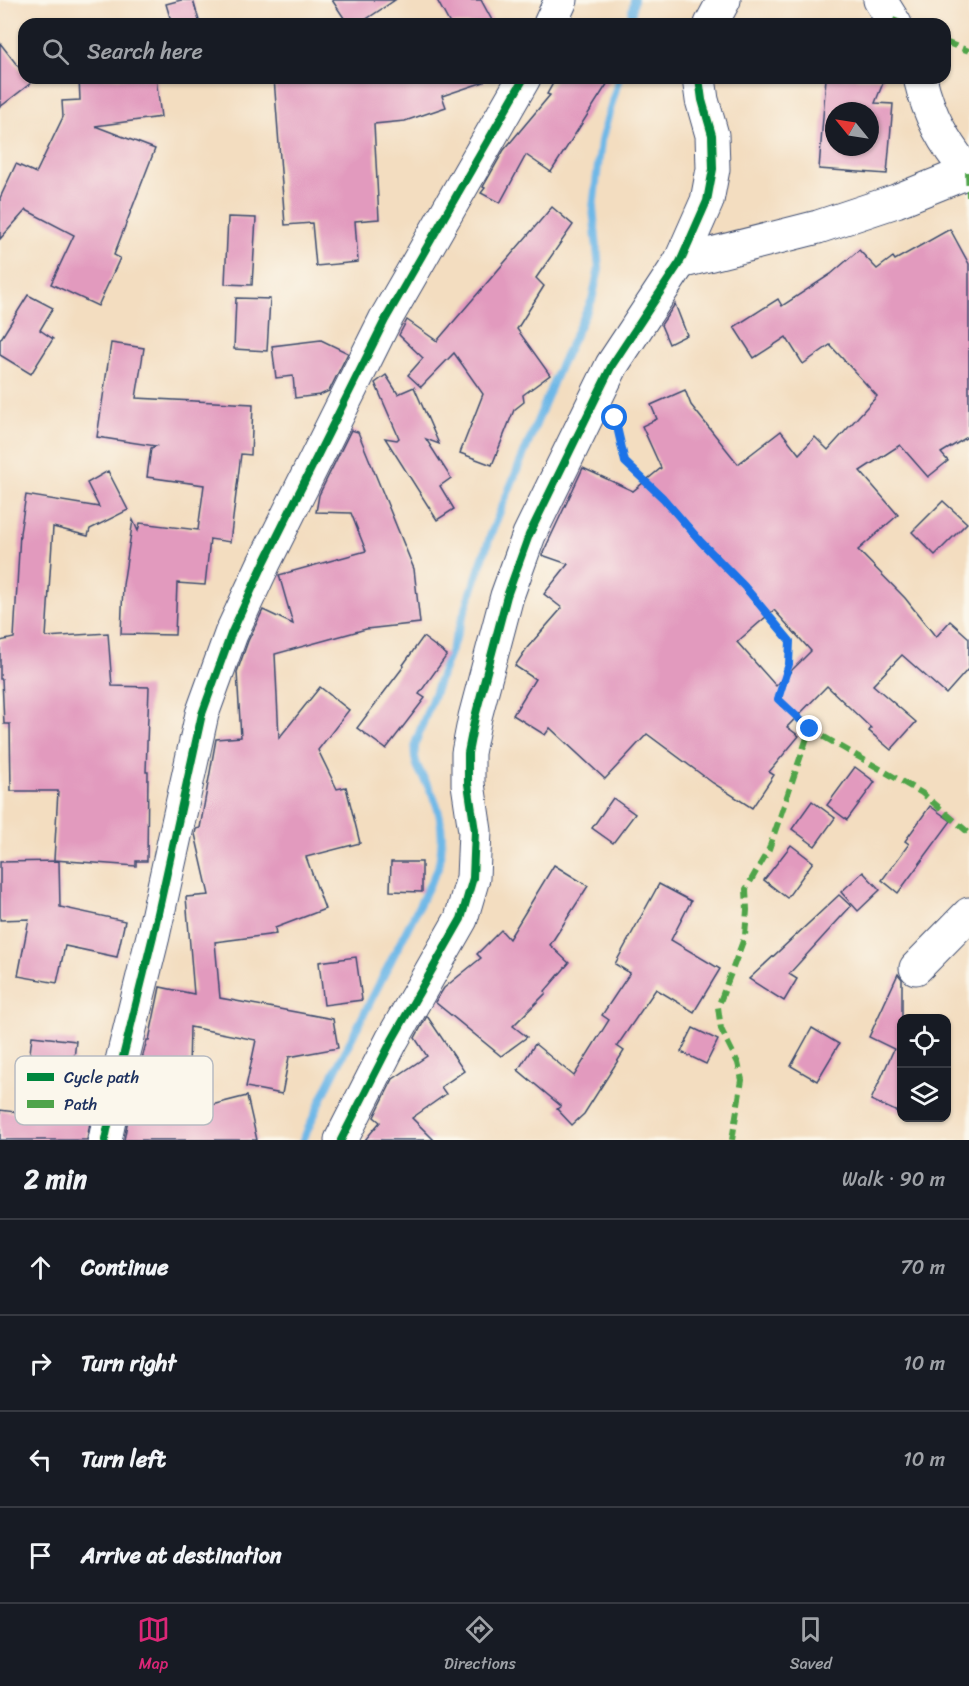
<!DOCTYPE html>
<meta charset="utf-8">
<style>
body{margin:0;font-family:Sriracha,sans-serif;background:#20242c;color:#f1f3f6}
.controls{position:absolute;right:18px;bottom:18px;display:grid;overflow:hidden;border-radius:12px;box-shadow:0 2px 4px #0004}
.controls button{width:54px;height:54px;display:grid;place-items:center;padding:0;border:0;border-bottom:2px solid #363941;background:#171b24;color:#f1f3f6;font:30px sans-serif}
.compass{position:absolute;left:825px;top:102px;width:54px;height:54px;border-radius:50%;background:#171b24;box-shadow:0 2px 4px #0004;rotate:300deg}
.stop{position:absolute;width:18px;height:18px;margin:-14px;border:4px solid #1a73e8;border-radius:50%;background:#fff}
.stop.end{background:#1a73e8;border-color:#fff;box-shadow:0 2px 6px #0008}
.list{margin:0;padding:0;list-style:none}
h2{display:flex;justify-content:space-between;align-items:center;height:78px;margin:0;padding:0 24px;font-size:26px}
h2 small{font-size:20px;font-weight:400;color:#9ea1a6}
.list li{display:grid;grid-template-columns:39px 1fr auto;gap:18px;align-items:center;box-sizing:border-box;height:96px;padding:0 24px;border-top:2px solid #363941}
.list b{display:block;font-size:22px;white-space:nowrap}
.list em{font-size:20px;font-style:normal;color:#9ea1a6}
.icon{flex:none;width:33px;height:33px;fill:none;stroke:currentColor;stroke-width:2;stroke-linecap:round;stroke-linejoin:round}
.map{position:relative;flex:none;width:969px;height:1140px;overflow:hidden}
.search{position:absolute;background:#171b24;box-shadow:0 2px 4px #0004;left:18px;right:18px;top:18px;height:66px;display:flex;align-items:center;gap:15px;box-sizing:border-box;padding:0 21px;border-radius:18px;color:#9ea1a6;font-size:22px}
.sheet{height:462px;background:#171b24}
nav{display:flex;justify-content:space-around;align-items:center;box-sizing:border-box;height:84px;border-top:2px solid #363941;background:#171b24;font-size:16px;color:#9ea1a6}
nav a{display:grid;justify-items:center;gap:3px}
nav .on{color:#db2777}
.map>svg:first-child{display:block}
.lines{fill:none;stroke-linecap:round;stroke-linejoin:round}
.stream{stroke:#6eb8e7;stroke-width:8}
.building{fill:#e29abe;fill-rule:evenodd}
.minor-casing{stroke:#3b496d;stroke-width:35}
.path{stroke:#3b496d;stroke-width:4;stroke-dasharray:1.5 4.5;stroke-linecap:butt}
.minor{stroke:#fff;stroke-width:33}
.quiet{stroke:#4fa44a;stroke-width:6;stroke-dasharray:12 6;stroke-linecap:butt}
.cycleway-casing{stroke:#fbf7ec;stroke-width:11}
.cycleway{stroke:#00873e;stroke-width:8}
.route{stroke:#1a73e8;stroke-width:8}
.key{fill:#fbf7ec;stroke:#b8bbc1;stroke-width:1.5}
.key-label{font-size:16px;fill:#1b2f5e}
</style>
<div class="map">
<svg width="969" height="1140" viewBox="0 0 969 1140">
<rect width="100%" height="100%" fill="#fbf7ec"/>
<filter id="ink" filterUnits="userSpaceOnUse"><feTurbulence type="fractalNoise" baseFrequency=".0167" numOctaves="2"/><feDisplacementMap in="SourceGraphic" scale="12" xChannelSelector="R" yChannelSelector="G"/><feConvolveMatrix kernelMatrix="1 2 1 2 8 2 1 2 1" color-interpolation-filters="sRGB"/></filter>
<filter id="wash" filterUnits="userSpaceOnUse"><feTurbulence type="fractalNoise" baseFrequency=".008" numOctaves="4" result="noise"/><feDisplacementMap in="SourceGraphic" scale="24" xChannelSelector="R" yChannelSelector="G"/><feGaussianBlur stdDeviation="1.35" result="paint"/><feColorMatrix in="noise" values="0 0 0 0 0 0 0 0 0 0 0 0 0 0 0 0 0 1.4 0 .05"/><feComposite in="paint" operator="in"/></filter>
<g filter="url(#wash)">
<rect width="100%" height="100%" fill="#f3ddc0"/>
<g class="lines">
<g class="stream">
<path d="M630,24L634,0"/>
<path d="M303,1140L329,1083L438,868C443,844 444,822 434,798C425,776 410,766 416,741L457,634L492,531L560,366L592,300L599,269L593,208L601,141L619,78"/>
</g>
</g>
<g id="blocks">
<g class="building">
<path d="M181,0H193L200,24H172L166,4Z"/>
<path d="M332,0H395L359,24H348Z"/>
<path d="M437,0H481L494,24H450Z"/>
<path d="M0,43L24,74V78H27L31,83L0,107Z"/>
<path d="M79,78H156L161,117L95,126L155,149L114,255L120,258L98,306L51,284L74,235L26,210L0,239V198L16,164L36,173L63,117L62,101L80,100Z"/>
<path d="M274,78H484V82L442,96L446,107L405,121L374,124L379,219L355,221L358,262L316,266L312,223L285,225Z"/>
<path d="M556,78H611L551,172L526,155L500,203L481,193L485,188L483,187L504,150L550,95L547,94Z"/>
<path d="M826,78H885L875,103L893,104L887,174L819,169ZM834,111H870V147H834Z"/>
<path d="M552,207L573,225L536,278L544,286L517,329L550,375L523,395L524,402L514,410L492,465L460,453L483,394L454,353L421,387L408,375L423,358L399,335L407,320L437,341Z"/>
<path d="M228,217L256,218L252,285L225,284Z"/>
<path d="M950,229L969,264V436L941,453L948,461L928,477L900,445L860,471L898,515L858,550L905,598L936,637L950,621L969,638V668L946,694L902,655L873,685L916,722L891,750L869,731L871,728L827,686L787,727L799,736L769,772L774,775L752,808L713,783L647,734L605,779L550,728L545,735L513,715L535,679L515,666L527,648L562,608L544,594L568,564L542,555L583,468L633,491L661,468L642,426L657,419L651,405L685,390L691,405L738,464L781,431L799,454L815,437L828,450L877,396L830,345L803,364L786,337L754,358L734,327L778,299L782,306L831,274L859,250L877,269L893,257L895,260ZM774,610L811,651L776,686L737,642Z"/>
<path d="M28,295L53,308L40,330L53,339L31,374L0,355V340Z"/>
<path d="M236,298L270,299L267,351L234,349Z"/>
<path d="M675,304L687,335L669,344L661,325Z"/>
<path d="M321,340L348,353L329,391L320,395L295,398L293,376L276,378L272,346Z"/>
<path d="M111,343L144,348L136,398L253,404L251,455L241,454L230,542L210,539L205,585L177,583L175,635L121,634L123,585L133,520L138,531L140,523L198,530L204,485L147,477L151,448L156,446L97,437Z"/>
<path d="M386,375L398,394L414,387L439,444L426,439L451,478L440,486L454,509L437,520L385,438L397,440L399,438L375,383Z"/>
<path d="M351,430L358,432L414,569L420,623L366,629L275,654L279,738L320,687L349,710L318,750L337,789L346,787L360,843L306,857L325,909L275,928L276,934L215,942L220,998L333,1019L338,1048L289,1057L282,1094L246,1087L256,1040L190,1027L188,1111L247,1096L257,1140H124L130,1109L137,1110L138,1074L147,1040H149L160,987L194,994L186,897L209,895L195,834L196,829L200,828L216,739L241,737L237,672L248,641L263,610L293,624L279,575L366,551L351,513L316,512L319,495Z"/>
<path d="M108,471L128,510L90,529L88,536L53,527L46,637L108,633L112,686L149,687L146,772H148L147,861H136V866L54,860L58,791H11L10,724H4L2,679H0V641L14,638L20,533L26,495L99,507L87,483Z"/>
<path d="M943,501L967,523L935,555L912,532Z"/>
<path d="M423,637L447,655L419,694L425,698L386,749L357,728L404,666L403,665Z"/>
<path d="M855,767L875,782L847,820L827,805Z"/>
<path d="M613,798L635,814L613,843L592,828Z"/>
<path d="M812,801L835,818L815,846L792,829Z"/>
<path d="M930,806L951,821L898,893L882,880L909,844L905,841Z"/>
<path d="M791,845L813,862L787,898L764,880Z"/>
<path d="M59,861L60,907L125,921L117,957L65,946L57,983L18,976L29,919L0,920V862Z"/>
<path d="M391,862H422V892L390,891Z"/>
<path d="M554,865L588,886L550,945L569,963L545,991L546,993L513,1026L527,1037L501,1056L435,1002L444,988L481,958L477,954L501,930L509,939Z"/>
<path d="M863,872L880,890L858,911L841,892Z"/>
<path d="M659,884L691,901L671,940L720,969L694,1012L656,989L617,1046L624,1051L584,1114L572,1125L557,1109L561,1106L518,1070L535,1044L574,1076L609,1020L602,1015L630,973L615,964Z"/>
<path d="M839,895L851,906L789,974L797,979L784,1001L749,979Z"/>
<path d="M356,957L362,1000L324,1005L319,962Z"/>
<path d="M898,974L902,979V1114L871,1100L894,1049L869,1037Z"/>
<path d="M427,1016L464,1071L441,1087L446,1094L412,1118L434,1140H365L380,1122L374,1117L393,1079L427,1056L415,1038Z"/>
<path d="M693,1028L718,1040L706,1064L681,1052Z"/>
<path d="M812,1028L839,1044L817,1081L791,1066Z"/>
<path d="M32,1036L76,1041L67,1119L90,1122L87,1140H0V1110L23,1113Z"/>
</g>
</g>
</g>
<g filter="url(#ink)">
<use href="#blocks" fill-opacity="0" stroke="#3b496d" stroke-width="1.5"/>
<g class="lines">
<defs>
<g id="minor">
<path d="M880,0L895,24"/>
<path d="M550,24L561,0"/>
<path d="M711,24L724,0"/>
<path d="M680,262L818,227L896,201L968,172C944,143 929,116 920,78"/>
<path d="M916,968L969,914"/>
<path d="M105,1140L118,1077L153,936L202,714L231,634L264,563L385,320L524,78"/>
<path d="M341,1140L392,1040L461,919L473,878L475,831L468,784V753L475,717L507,596L529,535L612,365L680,262L707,201L713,169L712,135L702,100L699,78"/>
</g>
</defs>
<use href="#minor" class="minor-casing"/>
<path class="path" d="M617,426L625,462L663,498L701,542L744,586L790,641L789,665L778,699L810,729"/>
<use href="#minor" class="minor"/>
<g class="quiet">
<path d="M893,20L903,24"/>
<path d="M945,42L969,51"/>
<path d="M968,172L969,197"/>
<path d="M732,1140L742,1080L738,1063L721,1029L718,1007L745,936L747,910L746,889L769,849L810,729L922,793L969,833"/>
</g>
<defs>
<g id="cycleway">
<path d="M105,1140L118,1077L153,936L202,714L231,634L264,563L385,320L524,78"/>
<path d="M341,1140L392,1040L461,919L473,878L475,831L468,784V753L475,717L507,596L529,535L612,365L680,262L707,201L713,169L712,135L702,100L699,78"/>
</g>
</defs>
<use href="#cycleway" class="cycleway-casing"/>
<use href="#cycleway" class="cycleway"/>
</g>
</g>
<g class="lines" filter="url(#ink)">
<path class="route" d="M615,418L625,462L663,498L701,542L744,586L790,641L789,664L778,699L810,729"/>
</g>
<rect x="15" y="1056" width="198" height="69" rx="9" class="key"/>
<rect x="27" y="1073" width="27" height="8" fill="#00873e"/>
<rect x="27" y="1100" width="27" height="8" fill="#4fa44a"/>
<g class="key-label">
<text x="64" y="1083">Cycle path</text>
<text x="64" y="1110">Path</text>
</g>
</svg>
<div class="controls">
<button><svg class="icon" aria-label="locate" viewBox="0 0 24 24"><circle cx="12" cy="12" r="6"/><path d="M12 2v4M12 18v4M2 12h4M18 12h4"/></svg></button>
<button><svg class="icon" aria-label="layers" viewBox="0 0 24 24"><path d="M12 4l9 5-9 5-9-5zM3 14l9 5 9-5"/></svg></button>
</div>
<svg class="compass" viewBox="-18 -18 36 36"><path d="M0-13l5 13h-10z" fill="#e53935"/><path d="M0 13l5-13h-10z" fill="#9ea1a6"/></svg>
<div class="stop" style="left:615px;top:418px"></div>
<div class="stop end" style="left:810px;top:729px"></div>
<div class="search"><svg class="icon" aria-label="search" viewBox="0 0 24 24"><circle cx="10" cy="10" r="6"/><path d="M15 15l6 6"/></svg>Search here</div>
</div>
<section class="sheet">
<h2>2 min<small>Walk · 90 m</small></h2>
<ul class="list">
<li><svg class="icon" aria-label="ahead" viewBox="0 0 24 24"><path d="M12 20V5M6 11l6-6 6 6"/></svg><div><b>Continue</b></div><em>70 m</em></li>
<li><svg class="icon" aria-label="right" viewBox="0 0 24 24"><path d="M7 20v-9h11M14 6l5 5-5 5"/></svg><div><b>Turn right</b></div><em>10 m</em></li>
<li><svg class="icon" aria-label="left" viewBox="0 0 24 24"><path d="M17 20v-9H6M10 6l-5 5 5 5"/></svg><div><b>Turn left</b></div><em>10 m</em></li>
<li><svg class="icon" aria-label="arrive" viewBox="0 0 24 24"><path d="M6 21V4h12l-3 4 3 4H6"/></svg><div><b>Arrive at destination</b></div></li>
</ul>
</section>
<nav>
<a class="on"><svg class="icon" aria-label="map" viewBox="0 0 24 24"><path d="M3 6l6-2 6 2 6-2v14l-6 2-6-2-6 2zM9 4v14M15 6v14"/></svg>Map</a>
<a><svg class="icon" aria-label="directions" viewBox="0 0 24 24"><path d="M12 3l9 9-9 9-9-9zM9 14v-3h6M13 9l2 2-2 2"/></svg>Directions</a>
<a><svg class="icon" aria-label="saved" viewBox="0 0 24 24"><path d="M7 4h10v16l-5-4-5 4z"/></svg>Saved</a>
</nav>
